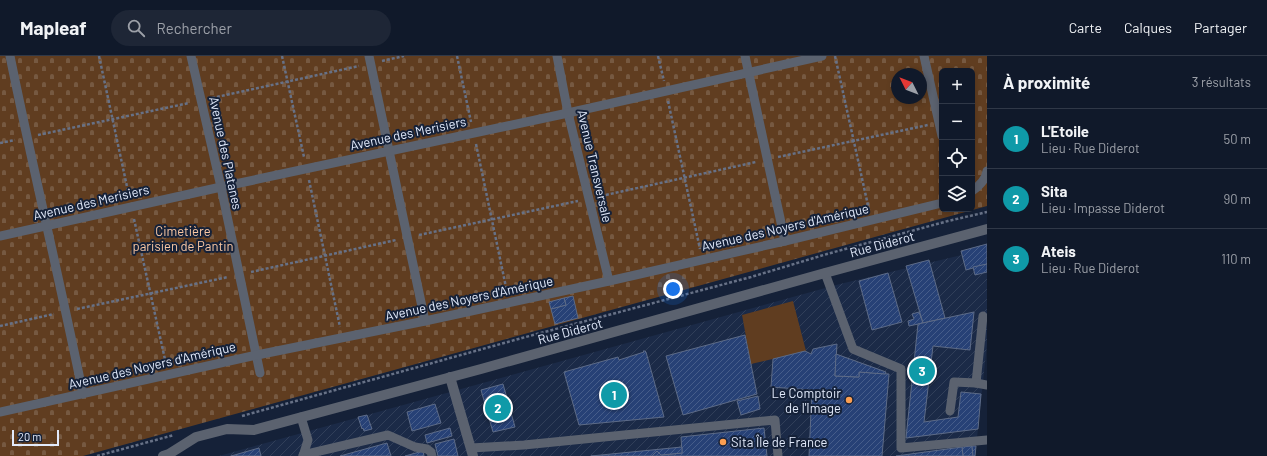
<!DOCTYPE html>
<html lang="fr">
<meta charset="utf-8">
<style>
body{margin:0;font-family:Barlow,sans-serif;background:#1e2636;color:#f1f3f6}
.controls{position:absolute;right:12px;top:12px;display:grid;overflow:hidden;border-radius:6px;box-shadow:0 2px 6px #0003}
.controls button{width:36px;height:36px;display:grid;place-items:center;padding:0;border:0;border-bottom:1px solid #303847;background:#10192a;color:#f1f3f6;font:20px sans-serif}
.compass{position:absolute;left:891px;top:12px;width:36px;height:36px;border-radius:50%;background:#10192a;box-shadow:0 2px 6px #0003;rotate:312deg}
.scale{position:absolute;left:12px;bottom:10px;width:47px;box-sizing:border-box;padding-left:4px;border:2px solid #e2eafb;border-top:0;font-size:11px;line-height:14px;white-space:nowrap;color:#e2eafb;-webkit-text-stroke:3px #152138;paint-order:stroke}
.you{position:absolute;left:673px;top:233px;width:14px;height:14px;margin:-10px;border:3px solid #fff;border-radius:50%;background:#1a73e8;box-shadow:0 0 0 6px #1a73e833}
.badge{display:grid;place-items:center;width:26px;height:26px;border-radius:50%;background:#fb9e51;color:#fff;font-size:13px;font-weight:700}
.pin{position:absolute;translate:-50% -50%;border:2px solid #fff;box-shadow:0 1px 4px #0006}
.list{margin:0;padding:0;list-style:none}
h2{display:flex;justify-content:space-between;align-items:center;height:52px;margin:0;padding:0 16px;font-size:17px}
h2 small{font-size:13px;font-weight:400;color:#9ca0a8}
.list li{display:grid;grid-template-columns:26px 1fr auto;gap:12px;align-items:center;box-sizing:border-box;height:60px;padding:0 16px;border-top:1px solid #303847}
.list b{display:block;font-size:15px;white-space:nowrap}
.list p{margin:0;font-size:13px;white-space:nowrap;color:#9ca0a8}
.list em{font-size:13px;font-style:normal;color:#9ca0a8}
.icon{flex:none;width:22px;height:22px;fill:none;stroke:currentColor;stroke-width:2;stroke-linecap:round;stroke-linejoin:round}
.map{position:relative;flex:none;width:987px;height:400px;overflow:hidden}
header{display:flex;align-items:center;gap:24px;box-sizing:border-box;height:56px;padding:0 20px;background:#10192a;border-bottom:1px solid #303847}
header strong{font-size:19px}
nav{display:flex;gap:22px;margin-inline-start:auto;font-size:14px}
.search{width:280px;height:36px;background:#1e2636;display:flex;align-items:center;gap:10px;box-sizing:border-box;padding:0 14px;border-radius:22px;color:#9ca0a8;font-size:15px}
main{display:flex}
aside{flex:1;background:#10192a}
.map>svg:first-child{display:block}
.industrial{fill:url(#industrial-furrows)}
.green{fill:#603d20}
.cemetery{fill:url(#cemetery-stones);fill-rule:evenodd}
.building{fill:url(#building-hatch);stroke:#5d6b87}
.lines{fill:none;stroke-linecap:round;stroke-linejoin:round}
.path{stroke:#677186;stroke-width:2.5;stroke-dasharray:3 2;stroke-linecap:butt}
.lane{stroke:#5b626f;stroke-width:9}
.street{stroke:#5b626f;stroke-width:10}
.poi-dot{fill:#fb9e51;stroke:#152138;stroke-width:1.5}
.labels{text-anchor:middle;stroke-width:4;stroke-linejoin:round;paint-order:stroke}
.street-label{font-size:13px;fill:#e2eafb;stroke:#152138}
.park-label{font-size:13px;fill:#fbc8a3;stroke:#152138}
.poi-label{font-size:13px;fill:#e2eafb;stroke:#152138;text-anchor:end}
</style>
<header>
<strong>Mapleaf</strong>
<div class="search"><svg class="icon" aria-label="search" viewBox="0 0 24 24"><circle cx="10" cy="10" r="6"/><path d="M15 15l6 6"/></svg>Rechercher</div>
<nav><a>Carte</a><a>Calques</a><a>Partager</a></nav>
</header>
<main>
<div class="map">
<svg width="987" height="400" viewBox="0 0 987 400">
<defs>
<pattern id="industrial-furrows" width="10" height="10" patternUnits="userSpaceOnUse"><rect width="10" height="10" fill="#1b2a47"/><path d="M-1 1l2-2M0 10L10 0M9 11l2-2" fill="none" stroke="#313f59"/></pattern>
<pattern id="cemetery-stones" width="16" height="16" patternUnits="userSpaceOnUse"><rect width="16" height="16" fill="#603d20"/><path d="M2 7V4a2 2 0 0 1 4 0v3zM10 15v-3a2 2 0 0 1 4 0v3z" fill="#765941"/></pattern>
<pattern id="building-hatch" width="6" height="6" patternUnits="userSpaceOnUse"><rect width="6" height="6" fill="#274176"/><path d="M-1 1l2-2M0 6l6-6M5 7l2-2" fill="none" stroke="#465d8a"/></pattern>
</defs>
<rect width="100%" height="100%" fill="#152138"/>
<path class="industrial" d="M987,193V288L975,400H219L840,228Z"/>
<path class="green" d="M793,245L806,295L751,308L742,259Z"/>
<path class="cemetery" d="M0,0H987V150L83,400H0ZM942,15H972V153H942ZM897,18H921V42H897Z"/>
<g class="building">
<path d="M987,188V208L966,214L961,195Z"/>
<path d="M929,204L945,262L923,267L906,210Z"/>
<path d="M987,208V216L975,219L973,211Z"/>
<path d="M888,217L902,266L872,274L859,225Z"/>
<path d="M573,240L578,262L555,268L551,253L566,249L564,242Z"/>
<path d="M564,242L566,249L551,253L549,246Z"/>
<path d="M919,256L923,267L909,270L908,265L914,263L912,258Z"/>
<path d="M974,256L970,294L933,290L924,366L958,361L961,336L981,338L978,373L906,382L918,268Z"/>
<path d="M745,279L757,338L683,359L666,300Z"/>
<path d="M837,288L835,320L859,321V316L889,318L882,400H809L812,334L771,331L773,303L805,295L811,298L813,293Z"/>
<path d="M643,295H645L646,296L664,361L579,369L564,316L618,301L619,304L644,296Z"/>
<path d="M836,298L886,316L885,318L859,316V321L835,320Z"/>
<path d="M503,328L515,371L493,376L481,334Z"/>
<path d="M758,340L760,353L741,359L737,345Z"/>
<path d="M435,348L441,367L412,375L407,356Z"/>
<path d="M367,359L372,373L364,375L363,372L362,373L358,361Z"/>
<path d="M450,372L452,380L427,387L425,379Z"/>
<path d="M764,372L767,400H652L657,395L661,399L682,397L681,381Z"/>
<path d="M454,383L458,400H438L435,388Z"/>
<path d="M387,387L391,400H340Z"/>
<path d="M972,390L973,400H963L962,391Z"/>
<path d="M972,390H976L975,400H973Z"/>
<path d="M682,391V397L661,399L657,395L652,400H591Z"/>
<path d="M962,391L963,400H896Z"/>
<path d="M259,392L261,400H231Z"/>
<path d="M423,395L424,400H405Z"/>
</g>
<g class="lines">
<g class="path">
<path d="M99,0L129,140"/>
<path d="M282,0L304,101"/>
<path d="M457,0L471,66"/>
<path d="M658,0L664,25"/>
<path d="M835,0L869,154"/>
<path d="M382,5L404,0"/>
<path d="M212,42L359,10"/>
<path d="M668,45L700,193"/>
<path d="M38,79L189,47"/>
<path d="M0,87L15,84"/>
<path d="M476,88L507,236"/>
<path d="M778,101L928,69"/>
<path d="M309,124L340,271"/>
<path d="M601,140L756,106"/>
<path d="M134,163L166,308"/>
<path d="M419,179L578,145"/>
<path d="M251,216L396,184"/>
<path d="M77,253L228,221"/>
<path d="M0,270L54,258"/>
<path d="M242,360L522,282L751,221L827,198L948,165L987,156"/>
<path d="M97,400L174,379"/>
</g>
<g class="lane">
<path d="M10,0C33,113 60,225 83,338"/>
<path d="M191,0L221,131L260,317"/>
<path d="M369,0L425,265"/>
<path d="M557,0L568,57L609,225"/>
<path d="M745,0L785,185"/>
<path d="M924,0L942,80"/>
<path d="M972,135C979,130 986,123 987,115"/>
<path d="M0,180L221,131L568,57L822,0"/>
<path d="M825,217L853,293L901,313V392L987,384"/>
<path d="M976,327L983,260"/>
<path d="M950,355L954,326L976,327L987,329"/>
<path d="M0,356L257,299L425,265L609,225L785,185L942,147"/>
<path d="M301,361L308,384L303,400"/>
<path d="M471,392L524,389L775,364L778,400"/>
<path d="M303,399L388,379L415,391L427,393L431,396L432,400"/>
</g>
<g class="street">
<path d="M450,321L473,400"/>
<path d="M163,400L169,398L196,381L227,373L254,374L481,313L825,217L987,173"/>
</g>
</g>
<g class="poi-dot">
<circle cx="849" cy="344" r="4"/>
<circle cx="723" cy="386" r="4"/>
</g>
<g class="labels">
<g class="street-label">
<text transform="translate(408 77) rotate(-12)" y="5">Avenue des Merisiers</text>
<text transform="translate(226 97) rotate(78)" y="5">Avenue des Platanes</text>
<text transform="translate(595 110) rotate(77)" y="5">Avenue Transversale</text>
<text transform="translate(91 146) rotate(-13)" y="5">Avenue des Merisiers</text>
<text transform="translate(785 171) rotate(-13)" y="5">Avenue des Noyers d'Amérique</text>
<text transform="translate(882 188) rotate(-15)" y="5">Rue Diderot</text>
<text transform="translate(469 242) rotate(-12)" y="5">Avenue des Noyers d'Amérique</text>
<text transform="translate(570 275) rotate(-15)" y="5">Rue Diderot</text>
<text transform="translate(152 309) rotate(-13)" y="5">Avenue des Noyers d'Amérique</text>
</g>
<g class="park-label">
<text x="183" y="180">Cimetière<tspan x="183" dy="15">parisien de Pantin</tspan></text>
</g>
<g class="poi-label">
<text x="841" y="342">Le Comptoir<tspan x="841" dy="15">de l'Image</tspan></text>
<text x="731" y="391" text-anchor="start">Sita Île de France</text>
</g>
</g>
</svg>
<div class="controls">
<button>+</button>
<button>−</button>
<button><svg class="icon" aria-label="locate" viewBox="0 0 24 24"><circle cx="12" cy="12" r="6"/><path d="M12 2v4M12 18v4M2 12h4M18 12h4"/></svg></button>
<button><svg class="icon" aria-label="layers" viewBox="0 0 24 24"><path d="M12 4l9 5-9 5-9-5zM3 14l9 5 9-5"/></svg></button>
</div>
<svg class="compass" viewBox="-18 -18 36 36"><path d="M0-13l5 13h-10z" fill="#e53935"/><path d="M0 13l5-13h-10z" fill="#9ca0a8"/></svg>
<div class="scale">20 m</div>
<div class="you"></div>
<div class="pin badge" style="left:614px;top:339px;background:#0f9aa8">1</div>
<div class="pin badge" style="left:498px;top:352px;background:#0f9aa8">2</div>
<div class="pin badge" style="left:922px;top:315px;background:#0f9aa8">3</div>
</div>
<aside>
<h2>À proximité<small>3 résultats</small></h2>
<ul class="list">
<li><span class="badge" style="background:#0f9aa8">1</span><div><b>L'Etoile</b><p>Lieu · Rue Diderot</p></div><em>50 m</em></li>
<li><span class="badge" style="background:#0f9aa8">2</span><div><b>Sita</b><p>Lieu · Impasse Diderot</p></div><em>90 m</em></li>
<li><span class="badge" style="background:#0f9aa8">3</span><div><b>Ateis</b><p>Lieu · Rue Diderot</p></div><em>110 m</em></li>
</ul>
</aside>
</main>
